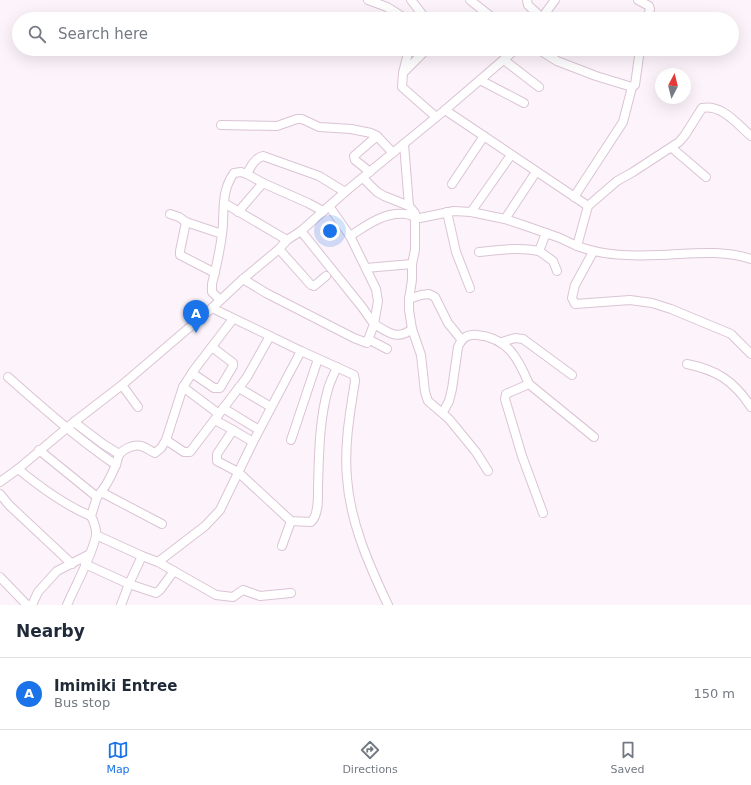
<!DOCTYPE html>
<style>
body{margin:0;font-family:"DejaVu Sans",sans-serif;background:#f2f2f3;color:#1f2937}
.compass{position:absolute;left:655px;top:68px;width:36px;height:36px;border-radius:50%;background:#fff;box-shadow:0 4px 16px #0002;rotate:7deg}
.you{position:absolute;left:330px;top:231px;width:14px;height:14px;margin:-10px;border:3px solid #fff;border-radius:50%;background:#1a73e8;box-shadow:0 0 0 6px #1a73e833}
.badge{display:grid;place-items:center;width:26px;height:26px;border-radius:50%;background:#1a73e8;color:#fff;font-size:13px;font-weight:700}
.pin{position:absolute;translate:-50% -33px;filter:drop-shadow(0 1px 2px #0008)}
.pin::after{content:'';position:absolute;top:21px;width:14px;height:12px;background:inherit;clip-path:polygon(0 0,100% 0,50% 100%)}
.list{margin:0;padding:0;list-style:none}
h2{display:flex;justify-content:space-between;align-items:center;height:52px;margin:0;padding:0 16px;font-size:17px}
h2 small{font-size:13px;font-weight:400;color:#747a83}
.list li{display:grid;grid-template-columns:26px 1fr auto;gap:12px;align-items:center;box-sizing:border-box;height:72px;padding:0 16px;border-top:1px solid #e0e1e3}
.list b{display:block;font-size:15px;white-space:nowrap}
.list p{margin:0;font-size:13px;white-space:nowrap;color:#747a83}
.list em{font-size:13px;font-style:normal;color:#747a83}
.icon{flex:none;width:22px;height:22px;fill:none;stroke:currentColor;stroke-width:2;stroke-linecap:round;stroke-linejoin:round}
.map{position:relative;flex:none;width:751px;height:605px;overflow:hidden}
.search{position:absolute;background:#fff;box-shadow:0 4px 16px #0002;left:12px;right:12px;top:12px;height:44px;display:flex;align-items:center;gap:10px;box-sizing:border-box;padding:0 14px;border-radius:22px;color:#747a83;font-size:15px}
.sheet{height:124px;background:#fff}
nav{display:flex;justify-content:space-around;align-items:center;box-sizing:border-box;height:56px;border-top:1px solid #e0e1e3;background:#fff;font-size:11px;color:#747a83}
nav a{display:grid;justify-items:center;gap:2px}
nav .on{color:#1a73e8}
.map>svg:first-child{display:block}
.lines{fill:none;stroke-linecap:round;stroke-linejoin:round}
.minor-casing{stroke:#dac4d5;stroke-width:10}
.minor{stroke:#fff;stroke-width:8}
</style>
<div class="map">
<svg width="751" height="605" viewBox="0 0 751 605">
<rect width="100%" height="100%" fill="#fdf3fa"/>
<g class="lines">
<defs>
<g id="minor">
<path d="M368,0L387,7L406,19"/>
<path d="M411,0L422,14L424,19"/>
<path d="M470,0L494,19"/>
<path d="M527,0L528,5L542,18"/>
<path d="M638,0L649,6L650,9L647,19"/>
<path d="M541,19L555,0"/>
<path d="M424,49L422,54L403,73L402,87L436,117"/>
<path d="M538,49L557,61L596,76L632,87L635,85L640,49"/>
<path d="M504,60L539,87"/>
<path d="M403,73L409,49"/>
<path d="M480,80L524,103"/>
<path d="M445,110L588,206"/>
<path d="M221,125L277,126L297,119H302L319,127L351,129L371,133L377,136L393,153"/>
<path d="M751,136C737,124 722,104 702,108L685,135L679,142L633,172L617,181L588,206L577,246C604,256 631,256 659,255C691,254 721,249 751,259"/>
<path d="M404,144L409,206"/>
<path d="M672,148L706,177"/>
<path d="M370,172L355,160L354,156L377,136"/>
<path d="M247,174C251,166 255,158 263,156L319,176L345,192"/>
<path d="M363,178L377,192L384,196L409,206L415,213V250L412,264V280L409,299V310L412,329L421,355L425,392L428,401L449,419L476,452L488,471"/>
<path d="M452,184L484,136"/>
<path d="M574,197L623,122L632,87"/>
<path d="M224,203L287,240"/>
<path d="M329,206L350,236L376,289L378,301L374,324C388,332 397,341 412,329"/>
<path d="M238,212L263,183"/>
<path d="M447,212L456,252L470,288"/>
<path d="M471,212L511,155"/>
<path d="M170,214L179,217L186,222L222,234"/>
<path d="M505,219L536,172"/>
<path d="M186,222L180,251V255L215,273"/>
<path d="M350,236C367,225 384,212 405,214C410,214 414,218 420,218L454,211L471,212L505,219L526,226L560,238L577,246"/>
<path d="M279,249L311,285L314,286L326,276"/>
<path d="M539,251L553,261L557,271"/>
<path d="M479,252C499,250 519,247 539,251L546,233"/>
<path d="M593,252L575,285L572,298L575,304L630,300L652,303L671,309L731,334L751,354"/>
<path d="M366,268L412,264"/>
<path d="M243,279L266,293L354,338L367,343L374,324L362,307L301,231"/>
<path d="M409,299L421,295L429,294L435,297L448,323L461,339"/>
<path d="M220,300L212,292V284C216,268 220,251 222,234C225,213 220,192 234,173L241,172L247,174L263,183L308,203L323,211"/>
<path d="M368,339L387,349"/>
<path d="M502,342L515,338L523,339L572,375"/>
<path d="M301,351L354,375L355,381C350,413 344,445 347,478C350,522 369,565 388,605"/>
<path d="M687,364C717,370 734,381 751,407"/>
<path d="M192,373L214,388H220L233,366V363L212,347"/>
<path d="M8,377C43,408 78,439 116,465"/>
<path d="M529,384L594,437"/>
<path d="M122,385L138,407"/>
<path d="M183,387L219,414"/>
<path d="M239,388L271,407"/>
<path d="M223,408L259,430"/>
<path d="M443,412L449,401L452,389L458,347C462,338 467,334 477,335C508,338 518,358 529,384L506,394L505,399L522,456L543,513"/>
<path d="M215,420L233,430"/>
<path d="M74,422L103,444L119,454"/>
<path d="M166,440L183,387L194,370L233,319"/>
<path d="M291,440L318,359"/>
<path d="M253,442L233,430L217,454V461L238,472L291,521L311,522C319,515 318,497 318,487C319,455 319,421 328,389C330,382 334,374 337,367"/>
<path d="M39,450L97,497L91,516C94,522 97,529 96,536C91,558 76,584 67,605"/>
<path d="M18,469C40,487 64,505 91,516"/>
<path d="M0,482L18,469L74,422L122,385L212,308L243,279L279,249L287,240L301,231L345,192L445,110L516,49"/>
<path d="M101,492L162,524"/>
<path d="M0,494L9,505L72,564"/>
<path d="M97,497C105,488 110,479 115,467C117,464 117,459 119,455C123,449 134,444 141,446C146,447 150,451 155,453L161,448L166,440L184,452H190L247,377L270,336"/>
<path d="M96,535L142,556L158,562L216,595L233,597L243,590L260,596L291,593"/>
<path d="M282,546L291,521"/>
<path d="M142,556L129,584L156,593L160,590L174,571"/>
<path d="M158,562L205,526L220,510L253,442L301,351L212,308"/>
<path d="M85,564L129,584L121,605"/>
<path d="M0,577L27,605"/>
<path d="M32,605L38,592L57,571L90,554"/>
</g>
</defs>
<use href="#minor" class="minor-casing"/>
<use href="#minor" class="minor"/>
</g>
</svg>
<svg class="compass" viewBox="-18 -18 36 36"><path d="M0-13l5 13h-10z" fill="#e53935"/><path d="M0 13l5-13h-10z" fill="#747a83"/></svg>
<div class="you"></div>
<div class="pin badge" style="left:196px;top:333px">A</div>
<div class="search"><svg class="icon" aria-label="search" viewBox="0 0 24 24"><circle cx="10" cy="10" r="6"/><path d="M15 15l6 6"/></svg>Search here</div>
</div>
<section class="sheet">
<h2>Nearby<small></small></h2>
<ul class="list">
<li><span class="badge">A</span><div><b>Imimiki Entree</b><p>Bus stop</p></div><em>150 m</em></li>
</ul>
</section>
<nav>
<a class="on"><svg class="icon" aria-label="map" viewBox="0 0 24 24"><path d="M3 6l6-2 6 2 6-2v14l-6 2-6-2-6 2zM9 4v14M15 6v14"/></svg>Map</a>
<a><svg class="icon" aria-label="directions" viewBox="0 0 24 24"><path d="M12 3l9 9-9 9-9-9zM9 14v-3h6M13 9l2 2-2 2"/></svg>Directions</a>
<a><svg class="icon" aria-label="saved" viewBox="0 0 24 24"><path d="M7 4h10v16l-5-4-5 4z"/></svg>Saved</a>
</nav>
